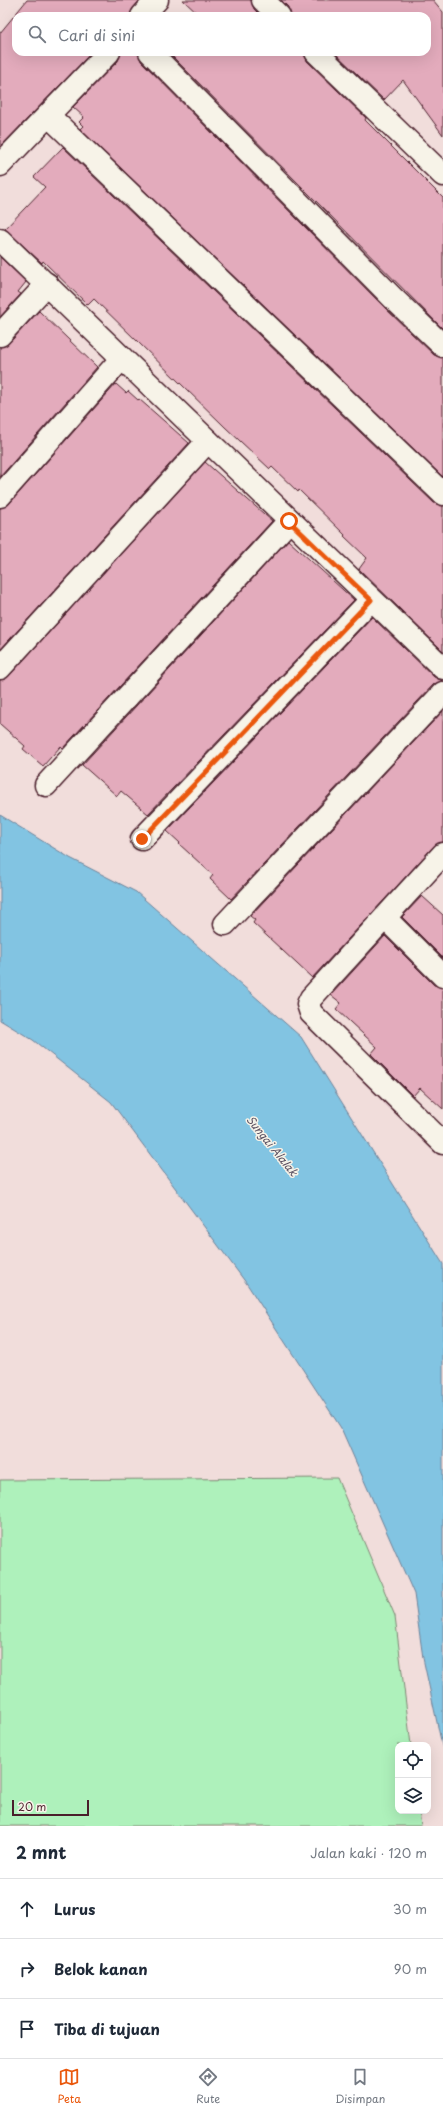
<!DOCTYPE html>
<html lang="id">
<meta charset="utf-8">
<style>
body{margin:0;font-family:"Playpen Sans",sans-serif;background:#f2f2f3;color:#1f2937}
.controls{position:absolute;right:12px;bottom:12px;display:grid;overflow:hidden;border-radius:8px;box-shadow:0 4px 16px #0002}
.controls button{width:36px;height:36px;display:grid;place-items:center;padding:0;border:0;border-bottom:1px solid #e0e1e3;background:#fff;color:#1f2937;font:20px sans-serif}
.scale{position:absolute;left:12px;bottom:10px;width:77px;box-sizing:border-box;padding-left:4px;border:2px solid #4a1f2b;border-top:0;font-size:11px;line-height:14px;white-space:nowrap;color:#4a1f2b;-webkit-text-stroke:3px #f7f3e8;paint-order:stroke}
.stop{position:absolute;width:12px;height:12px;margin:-9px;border:3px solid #ea580c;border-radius:50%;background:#fff}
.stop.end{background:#ea580c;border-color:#fff;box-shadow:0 1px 4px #0008}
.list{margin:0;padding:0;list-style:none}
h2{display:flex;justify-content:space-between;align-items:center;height:52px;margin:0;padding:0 16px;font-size:17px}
h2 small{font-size:13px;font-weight:400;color:#747a83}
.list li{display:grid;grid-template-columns:26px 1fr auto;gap:12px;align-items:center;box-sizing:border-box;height:60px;padding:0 16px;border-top:1px solid #e0e1e3}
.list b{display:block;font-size:15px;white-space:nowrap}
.list em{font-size:13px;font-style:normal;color:#747a83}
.icon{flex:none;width:22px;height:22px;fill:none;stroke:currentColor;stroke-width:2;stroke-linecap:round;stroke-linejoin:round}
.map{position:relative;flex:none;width:443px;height:1826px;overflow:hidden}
.search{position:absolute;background:#fff;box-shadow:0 4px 16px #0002;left:12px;right:12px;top:12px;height:44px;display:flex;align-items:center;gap:10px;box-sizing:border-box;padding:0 14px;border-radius:12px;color:#747a83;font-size:15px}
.sheet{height:232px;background:#fff}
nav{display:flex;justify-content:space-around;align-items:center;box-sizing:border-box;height:56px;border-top:1px solid #e0e1e3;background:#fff;font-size:11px;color:#747a83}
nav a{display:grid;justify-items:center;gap:2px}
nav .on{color:#ea580c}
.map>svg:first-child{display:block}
.green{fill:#aef1bb;stroke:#7c8873}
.water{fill:#82c4e2;stroke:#6c8299}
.building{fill:#e3abbc;stroke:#4a1f2b}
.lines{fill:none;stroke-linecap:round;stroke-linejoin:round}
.street-casing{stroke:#4a1f2b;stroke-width:25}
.street{stroke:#f7f3e8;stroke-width:22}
.route{stroke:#ea580c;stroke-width:5}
.labels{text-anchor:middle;stroke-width:3;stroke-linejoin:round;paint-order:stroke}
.water-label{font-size:11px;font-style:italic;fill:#5b5162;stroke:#f7f3e8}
</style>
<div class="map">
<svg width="443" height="1826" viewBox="0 0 443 1826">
<rect width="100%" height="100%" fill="#f1dddb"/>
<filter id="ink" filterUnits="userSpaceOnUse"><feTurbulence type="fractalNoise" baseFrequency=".025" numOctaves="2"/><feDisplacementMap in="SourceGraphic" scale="8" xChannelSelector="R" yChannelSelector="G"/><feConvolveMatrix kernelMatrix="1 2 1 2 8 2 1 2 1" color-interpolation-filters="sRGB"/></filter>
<g filter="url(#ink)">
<path class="green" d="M337,1478L395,1616L411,1745H398V1811H419L421,1826H0V1480Z"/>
<path class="water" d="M0,815L70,858L136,892L301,1037L443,1264V1750L423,1658L414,1594L341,1428L247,1284L111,1102L33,1040L0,1020Z"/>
<g class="building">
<path d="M27,0H140L133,8L130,16H16V52H92L0,147V33Z"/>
<path d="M183,0H251L254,9L261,16H200Z"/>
<path d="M281,0H433L443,12V135L403,80L384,100L334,52H427V16H291L288,7Z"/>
<path d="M121,52H138L141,61L385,308L434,355L443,358V477L80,129L83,126L79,122L84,117L73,107L118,61Z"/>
<path d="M168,52H304L307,61L366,118L365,120L443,198V329Z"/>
<path d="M63,147L434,503L443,506V651L359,569L367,558L344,536L345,535L299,490L298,492L272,467L270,469L225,427L94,299L88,305L43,261L42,263L5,229L45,187L34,177Z"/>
<path d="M0,257L26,282L18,292L21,294L0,317Z"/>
<path d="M39,311L97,367L0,477V347L9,343Z"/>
<path d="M116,384L126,393L128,391L138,400L139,399L189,443L0,650V508L9,504Z"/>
<path d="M205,462L272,521L63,748L61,746L43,766L23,749L25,746L0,724V680L9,676Z"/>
<path d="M288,540L354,600L148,814L121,791L117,796L82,765Z"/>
<path d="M372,617L434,677L443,681L434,684L231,899L210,879L213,875L179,844L180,843L167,831Z"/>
<path d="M443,711V842L434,846L312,978L253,923L255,920L250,916Z"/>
<path d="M422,896L443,915V958L402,917Z"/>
<path d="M385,936L434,985L443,988V1109L420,1088L413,1096L371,1054L377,1047L336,1009L341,1003L331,995Z"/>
</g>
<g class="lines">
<defs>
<g id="street">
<path d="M263,0L279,16"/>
<path d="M142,16L157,0"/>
<path d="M150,52L394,299L443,346"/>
<path d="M316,52L443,175"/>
<path d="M49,116L443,494"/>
<path d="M0,165L109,52"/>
<path d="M0,240L443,668"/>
<path d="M0,335L47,284"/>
<path d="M0,496L122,358"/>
<path d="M0,668L208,441"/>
<path d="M46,785L289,521"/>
<path d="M142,839L371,600"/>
<path d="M443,854L311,998L308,1004L311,1013L443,1143"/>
<path d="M385,918L443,976"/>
<path d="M225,924L443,693"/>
</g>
</defs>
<use href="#street" class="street-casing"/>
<use href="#street" class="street"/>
</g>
</g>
<g class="lines" filter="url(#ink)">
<path class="route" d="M142,839L371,600L289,521"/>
</g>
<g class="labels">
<g class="water-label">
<text transform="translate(272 1146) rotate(51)" y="4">Sungai Alalak</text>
</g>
</g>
</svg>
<div class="controls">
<button><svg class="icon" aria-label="locate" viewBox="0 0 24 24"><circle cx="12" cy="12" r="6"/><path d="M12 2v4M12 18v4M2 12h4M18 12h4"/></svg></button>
<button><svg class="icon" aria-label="layers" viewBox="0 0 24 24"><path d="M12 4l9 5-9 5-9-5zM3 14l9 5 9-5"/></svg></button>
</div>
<div class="scale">20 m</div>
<div class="stop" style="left:289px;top:521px"></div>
<div class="stop end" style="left:142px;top:839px"></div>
<div class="search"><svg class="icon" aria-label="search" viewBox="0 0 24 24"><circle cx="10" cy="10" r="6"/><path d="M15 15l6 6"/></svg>Cari di sini</div>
</div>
<section class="sheet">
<h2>2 mnt<small>Jalan kaki · 120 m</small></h2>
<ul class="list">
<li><svg class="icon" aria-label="ahead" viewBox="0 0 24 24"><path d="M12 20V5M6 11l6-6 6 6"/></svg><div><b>Lurus</b></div><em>30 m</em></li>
<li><svg class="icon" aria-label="right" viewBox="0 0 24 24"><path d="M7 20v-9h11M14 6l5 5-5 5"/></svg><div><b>Belok kanan</b></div><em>90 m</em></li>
<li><svg class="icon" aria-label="arrive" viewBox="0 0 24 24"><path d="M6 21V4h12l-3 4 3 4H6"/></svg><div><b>Tiba di tujuan</b></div></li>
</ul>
</section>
<nav>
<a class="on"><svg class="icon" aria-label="map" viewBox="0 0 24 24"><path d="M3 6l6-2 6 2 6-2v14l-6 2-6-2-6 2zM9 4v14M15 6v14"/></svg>Peta</a>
<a><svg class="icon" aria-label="directions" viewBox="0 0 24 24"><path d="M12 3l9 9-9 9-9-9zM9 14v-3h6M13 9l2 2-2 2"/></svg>Rute</a>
<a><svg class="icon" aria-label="saved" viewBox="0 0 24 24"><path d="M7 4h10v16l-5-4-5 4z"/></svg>Disimpan</a>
</nav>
